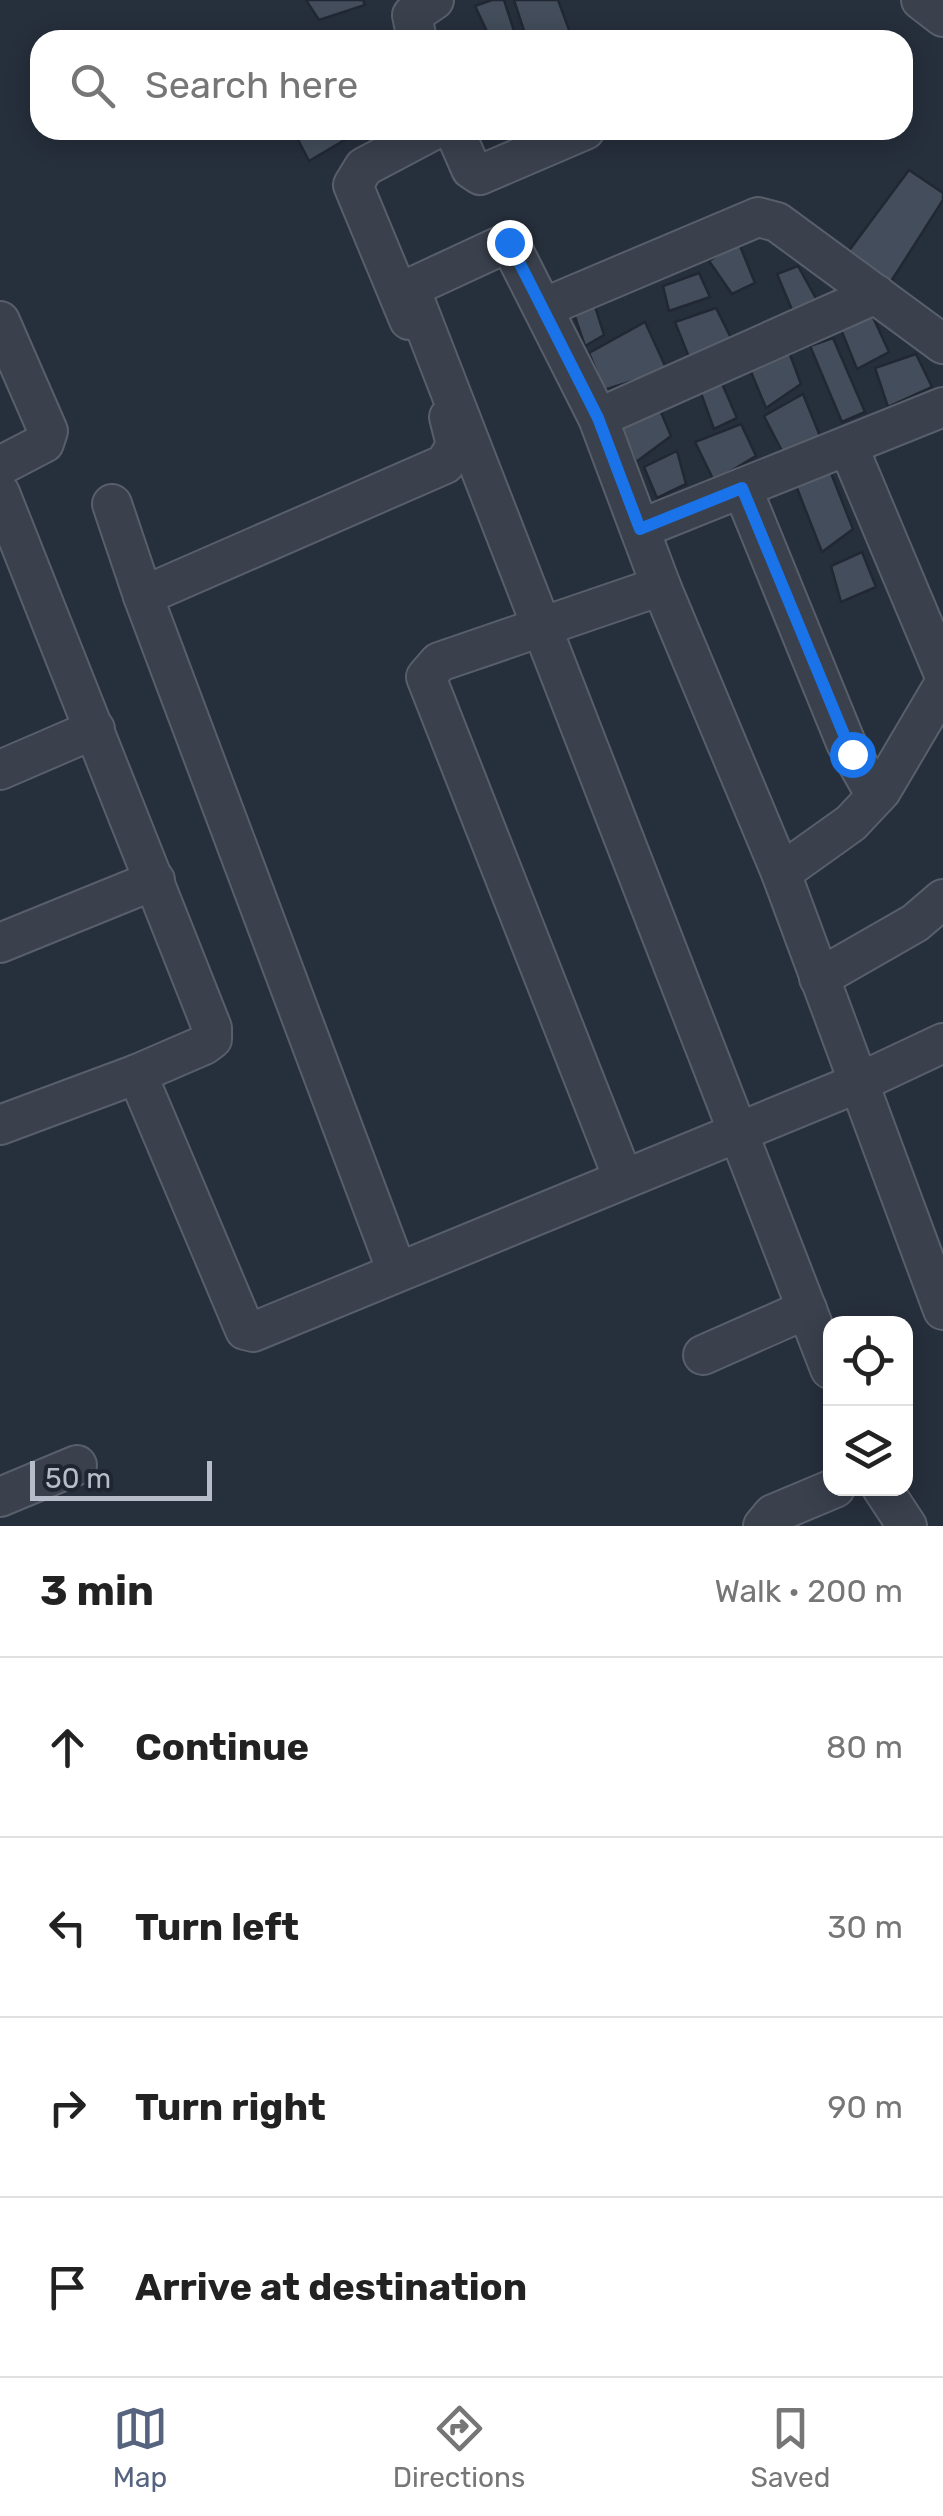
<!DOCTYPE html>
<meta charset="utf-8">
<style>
body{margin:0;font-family:Rubik,sans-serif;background:#f2f2f2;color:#222}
.controls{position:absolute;right:30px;bottom:30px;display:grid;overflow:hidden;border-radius:20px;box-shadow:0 5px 25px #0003}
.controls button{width:90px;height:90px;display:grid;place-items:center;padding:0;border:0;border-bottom:2px solid #e0e0e0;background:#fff;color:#222;font:50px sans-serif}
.scale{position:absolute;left:30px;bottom:25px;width:182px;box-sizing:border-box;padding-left:10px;border:5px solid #b6bcc8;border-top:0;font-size:28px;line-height:35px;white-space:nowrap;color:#b6bcc8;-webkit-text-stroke:8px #1f2632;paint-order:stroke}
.stop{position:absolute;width:30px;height:30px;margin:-22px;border:8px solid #1a73e8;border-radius:50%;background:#fff}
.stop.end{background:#1a73e8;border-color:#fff;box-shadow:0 2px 10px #0008}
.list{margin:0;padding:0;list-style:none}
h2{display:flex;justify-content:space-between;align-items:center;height:130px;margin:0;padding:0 40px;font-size:42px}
h2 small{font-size:32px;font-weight:400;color:#767676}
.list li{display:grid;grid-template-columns:65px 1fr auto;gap:30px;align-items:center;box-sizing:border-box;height:180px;padding:0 40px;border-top:2px solid #e0e0e0}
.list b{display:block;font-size:38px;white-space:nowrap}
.list em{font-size:32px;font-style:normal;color:#767676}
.icon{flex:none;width:55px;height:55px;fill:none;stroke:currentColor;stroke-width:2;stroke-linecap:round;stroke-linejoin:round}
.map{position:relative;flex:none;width:943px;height:1526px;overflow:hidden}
.search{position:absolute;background:#fff;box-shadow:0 5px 25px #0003;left:30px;right:30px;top:30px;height:110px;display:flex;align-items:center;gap:25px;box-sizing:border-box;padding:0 35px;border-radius:30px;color:#767676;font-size:38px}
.sheet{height:850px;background:#fff}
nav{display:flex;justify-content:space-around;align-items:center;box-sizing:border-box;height:140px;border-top:2px solid #e0e0e0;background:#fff;font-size:28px;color:#767676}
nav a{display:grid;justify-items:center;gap:5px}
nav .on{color:#55637f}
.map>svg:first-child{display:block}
.building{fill:#434d5b;stroke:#212834;stroke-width:2.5}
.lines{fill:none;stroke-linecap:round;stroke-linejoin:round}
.minor-casing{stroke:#585f6b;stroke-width:42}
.minor{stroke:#3a414d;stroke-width:38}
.route{stroke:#1a73e8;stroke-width:12}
</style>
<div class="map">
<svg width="943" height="1526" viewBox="0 0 943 1526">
<rect width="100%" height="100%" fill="#262f3c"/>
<g class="building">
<path d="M306,0H363L365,5L319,20Z"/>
<path d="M492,0H504L517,40H491L475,6Z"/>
<path d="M514,0H558L571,35L527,40Z"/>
<path d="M293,130H345L348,138L309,161Z"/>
<path d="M909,170L943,193V200L890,283L848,252Z"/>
<path d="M738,241L755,283L732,294L709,261Z"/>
<path d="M798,266L819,304L793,312L777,274Z"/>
<path d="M699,273L710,297L669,311L663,286Z"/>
<path d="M594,303L604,335L585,346L573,311Z"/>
<path d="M716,308L734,344L690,360L675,322Z"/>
<path d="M872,315L889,352L857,369L840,327Z"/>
<path d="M645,322L667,370L604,390L589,353Z"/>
<path d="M833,338L865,412L842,422L810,346Z"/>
<path d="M789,352L801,384L766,408L749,367Z"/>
<path d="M916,354L932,387L888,407L875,368Z"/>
<path d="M720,379L737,418L714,429L698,385Z"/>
<path d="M803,394L820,436L783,453L764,416Z"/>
<path d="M658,405L671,436L636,462L619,424Z"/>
<path d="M741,424L756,456L714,481L695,442Z"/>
<path d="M677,451L686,484L657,498L644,467Z"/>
<path d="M829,468L853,529L822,552L795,483Z"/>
<path d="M862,552L876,587L841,602L831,566Z"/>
</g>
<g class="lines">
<defs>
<g id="minor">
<path d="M921,0L943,17"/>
<path d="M417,40L412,15L434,0"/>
<path d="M454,130L471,169L480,175L585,130"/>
<path d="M543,308L758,217L777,222L943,344"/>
<path d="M409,320L353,185L364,167L434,130"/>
<path d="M0,321L48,431L44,443L0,466"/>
<path d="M598,418L876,294"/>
<path d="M848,446L943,672"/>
<path d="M742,488L846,743L876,796"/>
<path d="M0,493L212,1028V1039L204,1045L137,1074L245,1330L253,1332L858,1083L943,1043"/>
<path d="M112,504L143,596L445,464L456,445L449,417"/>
<path d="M640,529L943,407"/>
<path d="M143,596L396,1269"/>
<path d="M0,770L95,729"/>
<path d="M781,873L851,823L881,791L943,686"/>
<path d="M0,943L155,880"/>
<path d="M819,978L915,923L943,899"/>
<path d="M0,1125L137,1074"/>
<path d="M623,1178L426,677L439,662L661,586"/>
<path d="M703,1355L807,1309"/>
<path d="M830,1369L410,288L509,242L598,418L661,586L781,873L943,1310"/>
<path d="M882,1488L907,1526"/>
<path d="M0,1497L77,1465"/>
<path d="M763,1526L773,1514L835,1488"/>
</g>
</defs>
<use href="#minor" class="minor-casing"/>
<use href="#minor" class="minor"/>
</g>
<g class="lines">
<path class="route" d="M509,242L598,418L640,529L742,488L852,754"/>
</g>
</svg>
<div class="controls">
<button><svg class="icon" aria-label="locate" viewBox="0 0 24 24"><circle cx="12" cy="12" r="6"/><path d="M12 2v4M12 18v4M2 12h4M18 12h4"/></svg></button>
<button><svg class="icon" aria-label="layers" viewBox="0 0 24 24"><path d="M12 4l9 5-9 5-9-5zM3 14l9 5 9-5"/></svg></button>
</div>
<div class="scale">50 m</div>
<div class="stop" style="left:852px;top:754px"></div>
<div class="stop end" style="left:509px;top:242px"></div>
<div class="search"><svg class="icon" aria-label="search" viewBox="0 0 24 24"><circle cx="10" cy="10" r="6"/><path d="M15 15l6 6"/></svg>Search here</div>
</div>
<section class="sheet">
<h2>3 min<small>Walk · 200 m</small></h2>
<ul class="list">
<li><svg class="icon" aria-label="ahead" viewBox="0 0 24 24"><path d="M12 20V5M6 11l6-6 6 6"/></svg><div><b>Continue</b></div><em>80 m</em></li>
<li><svg class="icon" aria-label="left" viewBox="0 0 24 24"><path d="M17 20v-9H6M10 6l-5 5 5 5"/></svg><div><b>Turn left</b></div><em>30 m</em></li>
<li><svg class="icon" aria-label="right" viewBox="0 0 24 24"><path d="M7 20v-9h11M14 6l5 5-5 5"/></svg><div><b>Turn right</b></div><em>90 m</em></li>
<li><svg class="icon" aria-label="arrive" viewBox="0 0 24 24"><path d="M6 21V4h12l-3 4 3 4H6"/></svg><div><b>Arrive at destination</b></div></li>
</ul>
</section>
<nav>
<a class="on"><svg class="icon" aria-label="map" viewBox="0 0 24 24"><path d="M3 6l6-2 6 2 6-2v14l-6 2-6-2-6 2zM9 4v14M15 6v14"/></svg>Map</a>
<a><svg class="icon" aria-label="directions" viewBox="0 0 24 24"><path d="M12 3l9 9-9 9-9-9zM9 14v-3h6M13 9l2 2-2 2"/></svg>Directions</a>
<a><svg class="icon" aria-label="saved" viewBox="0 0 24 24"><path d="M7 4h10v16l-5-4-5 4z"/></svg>Saved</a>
</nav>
